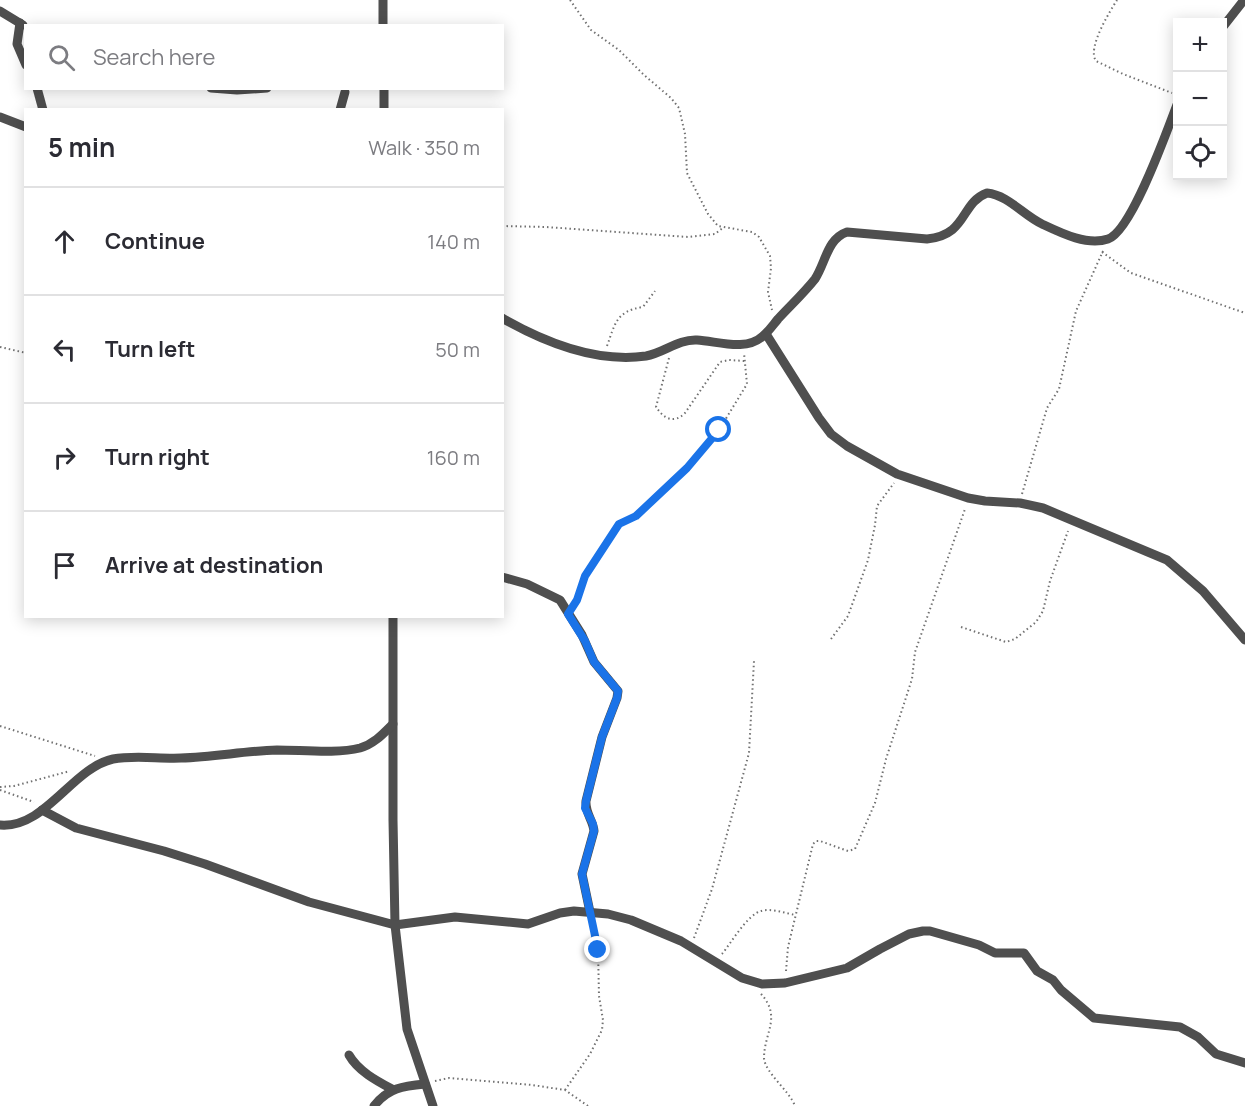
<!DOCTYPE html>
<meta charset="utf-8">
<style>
body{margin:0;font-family:Manrope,sans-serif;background:#f2f2f3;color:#2b2b33}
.controls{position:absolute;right:18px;top:18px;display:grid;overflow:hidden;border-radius:0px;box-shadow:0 3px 15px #0003}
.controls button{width:54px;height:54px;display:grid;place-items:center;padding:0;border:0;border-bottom:2px solid #e1e1e2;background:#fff;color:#2b2b33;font:30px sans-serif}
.stop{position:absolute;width:18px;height:18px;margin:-14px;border:4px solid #1a73e8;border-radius:50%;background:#fff}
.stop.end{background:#1a73e8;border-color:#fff;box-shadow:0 2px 6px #0008}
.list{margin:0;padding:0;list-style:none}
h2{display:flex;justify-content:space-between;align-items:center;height:78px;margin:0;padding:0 24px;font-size:26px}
h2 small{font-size:20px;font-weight:400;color:#7c7c81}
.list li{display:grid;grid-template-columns:39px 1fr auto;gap:18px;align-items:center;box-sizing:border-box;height:108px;padding:0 24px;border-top:2px solid #e1e1e2}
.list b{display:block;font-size:22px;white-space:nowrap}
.list em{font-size:20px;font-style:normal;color:#7c7c81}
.icon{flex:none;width:33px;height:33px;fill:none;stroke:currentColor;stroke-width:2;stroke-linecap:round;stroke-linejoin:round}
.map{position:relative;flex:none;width:1245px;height:1106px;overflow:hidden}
.search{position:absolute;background:#fff;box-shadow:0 3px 15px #0003;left:24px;top:24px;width:480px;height:66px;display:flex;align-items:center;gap:15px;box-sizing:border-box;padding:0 21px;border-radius:0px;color:#7c7c81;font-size:22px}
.panel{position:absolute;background:#fff;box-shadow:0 3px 15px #0003;left:24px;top:108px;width:480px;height:510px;border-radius:0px}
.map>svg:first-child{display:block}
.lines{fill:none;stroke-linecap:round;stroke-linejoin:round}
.path{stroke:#717171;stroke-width:2;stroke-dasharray:1.5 3;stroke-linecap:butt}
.street{stroke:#4f4f4f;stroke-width:9}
.route{stroke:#1a73e8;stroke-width:8}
</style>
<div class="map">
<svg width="1245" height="1106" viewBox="0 0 1245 1106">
<rect width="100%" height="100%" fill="#fff"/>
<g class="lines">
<g class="path">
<path d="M570,0L591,30L619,50L644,75L671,98L679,108L685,134L687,173L708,214L718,226L752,232L759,237L770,256L771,268L768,292L772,310"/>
<path d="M1117,0C1109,13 1087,48 1096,61L1123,74L1172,93"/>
<path d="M502,226L546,227L688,237L715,234L724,227"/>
<path d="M1102,252L1131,273L1245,313"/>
<path d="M607,346C615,324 616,311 643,307L655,291"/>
<path d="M0,347L26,353"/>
<path d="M669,358L656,407C664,419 674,424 685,413L720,362L729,360L744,361"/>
<path d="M1022,494L1047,408L1059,389L1076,311L1103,251"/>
<path d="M575,603L585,576L619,524L636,516L687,468L719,430L747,384L744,353"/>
<path d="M961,627L1006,642L1015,639L1036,622L1043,611L1050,581L1068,531"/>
<path d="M831,639L848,616L868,560L875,525L877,506L894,483"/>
<path d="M0,726L95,756"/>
<path d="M0,787L14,786L70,771"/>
<path d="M0,790L34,802"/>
<path d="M694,938L712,889L749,753L754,661"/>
<path d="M722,954C731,943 748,914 761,911C771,908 785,913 795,915"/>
<path d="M786,971L788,947L813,844L816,841H820L848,851L855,849L875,803L886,759L912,679L915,652L965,509"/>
<path d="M761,994C782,1017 764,1033 764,1058C765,1073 789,1090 795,1106"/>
<path d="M435,1081L449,1078L532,1085L565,1090L588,1106"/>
<path d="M565,1090L590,1054L602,1030L603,1020L599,996L598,950L591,922"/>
</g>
<g class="street">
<path d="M383,0V26"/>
<path d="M0,11L23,25"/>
<path d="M20,23L17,44L26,65"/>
<path d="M1222,28L1244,0"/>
<path d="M37,88L43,110"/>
<path d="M211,88L237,90L267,88"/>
<path d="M340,110L345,92"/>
<path d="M384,110V88"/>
<path d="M0,117L26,127"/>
<path d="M502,318C544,342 597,363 646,356C664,353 678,339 697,340C717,341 746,352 763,336C769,331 773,325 778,319C790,306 804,293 815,279C826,262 827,239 847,232L927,239C968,235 960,203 987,193C1008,195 1023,215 1042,224C1061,233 1087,246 1108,239C1132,231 1168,128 1178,102"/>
<path d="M766,334L819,418L831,434L847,446L897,474L968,498L985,501L1020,503L1043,508L1167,560L1203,591L1245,640"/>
<path d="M502,577L527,584L560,600L582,635L594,662L618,691L617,698L602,737L586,801C585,813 593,820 594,831L582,874L590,912"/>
<path d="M393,616V820L395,925L407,1029L433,1106"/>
<path d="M42,810L76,828L164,851L205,864L309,902L395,925L455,917L528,924L560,913L574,911L608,914L631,920L681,941L742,978L762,984L785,983L847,968L880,949L909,934L923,931H930L979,945L995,953H1024L1037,971L1053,980L1061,990L1094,1018L1180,1027L1198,1037L1216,1054L1245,1063"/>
<path d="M0,825C45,829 72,768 113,759C135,755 159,759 181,758C214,757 245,751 277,750C302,750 337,754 360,748C374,744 383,734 393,724"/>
<path d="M349,1055C358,1071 377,1081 392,1089"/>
<path d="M374,1106C388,1088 403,1086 425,1084"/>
</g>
</g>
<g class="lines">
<path class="route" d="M598,950L582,874L594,831L593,824L585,808L586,801L602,737L617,698L618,691L594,662L585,641L568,614L577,600L585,576L619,524L636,516L687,468L719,430"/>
</g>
</svg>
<div class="controls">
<button>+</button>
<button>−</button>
<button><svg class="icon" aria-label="locate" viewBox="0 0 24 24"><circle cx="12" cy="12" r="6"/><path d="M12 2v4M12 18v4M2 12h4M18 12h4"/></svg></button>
</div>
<div class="stop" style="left:719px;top:430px"></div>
<div class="stop end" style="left:598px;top:950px"></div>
<div class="search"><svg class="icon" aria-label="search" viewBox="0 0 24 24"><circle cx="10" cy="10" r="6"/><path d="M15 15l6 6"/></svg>Search here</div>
<section class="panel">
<h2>5 min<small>Walk · 350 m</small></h2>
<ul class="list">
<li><svg class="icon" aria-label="ahead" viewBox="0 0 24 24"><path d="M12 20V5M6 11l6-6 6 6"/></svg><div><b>Continue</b></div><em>140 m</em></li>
<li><svg class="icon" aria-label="left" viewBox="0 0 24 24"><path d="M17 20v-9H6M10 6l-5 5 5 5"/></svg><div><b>Turn left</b></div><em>50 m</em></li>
<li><svg class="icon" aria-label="right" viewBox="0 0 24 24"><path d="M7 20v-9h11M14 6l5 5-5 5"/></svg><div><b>Turn right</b></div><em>160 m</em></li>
<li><svg class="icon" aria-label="arrive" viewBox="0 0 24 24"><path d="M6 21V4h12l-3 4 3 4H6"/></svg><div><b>Arrive at destination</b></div></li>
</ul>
</section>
</div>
